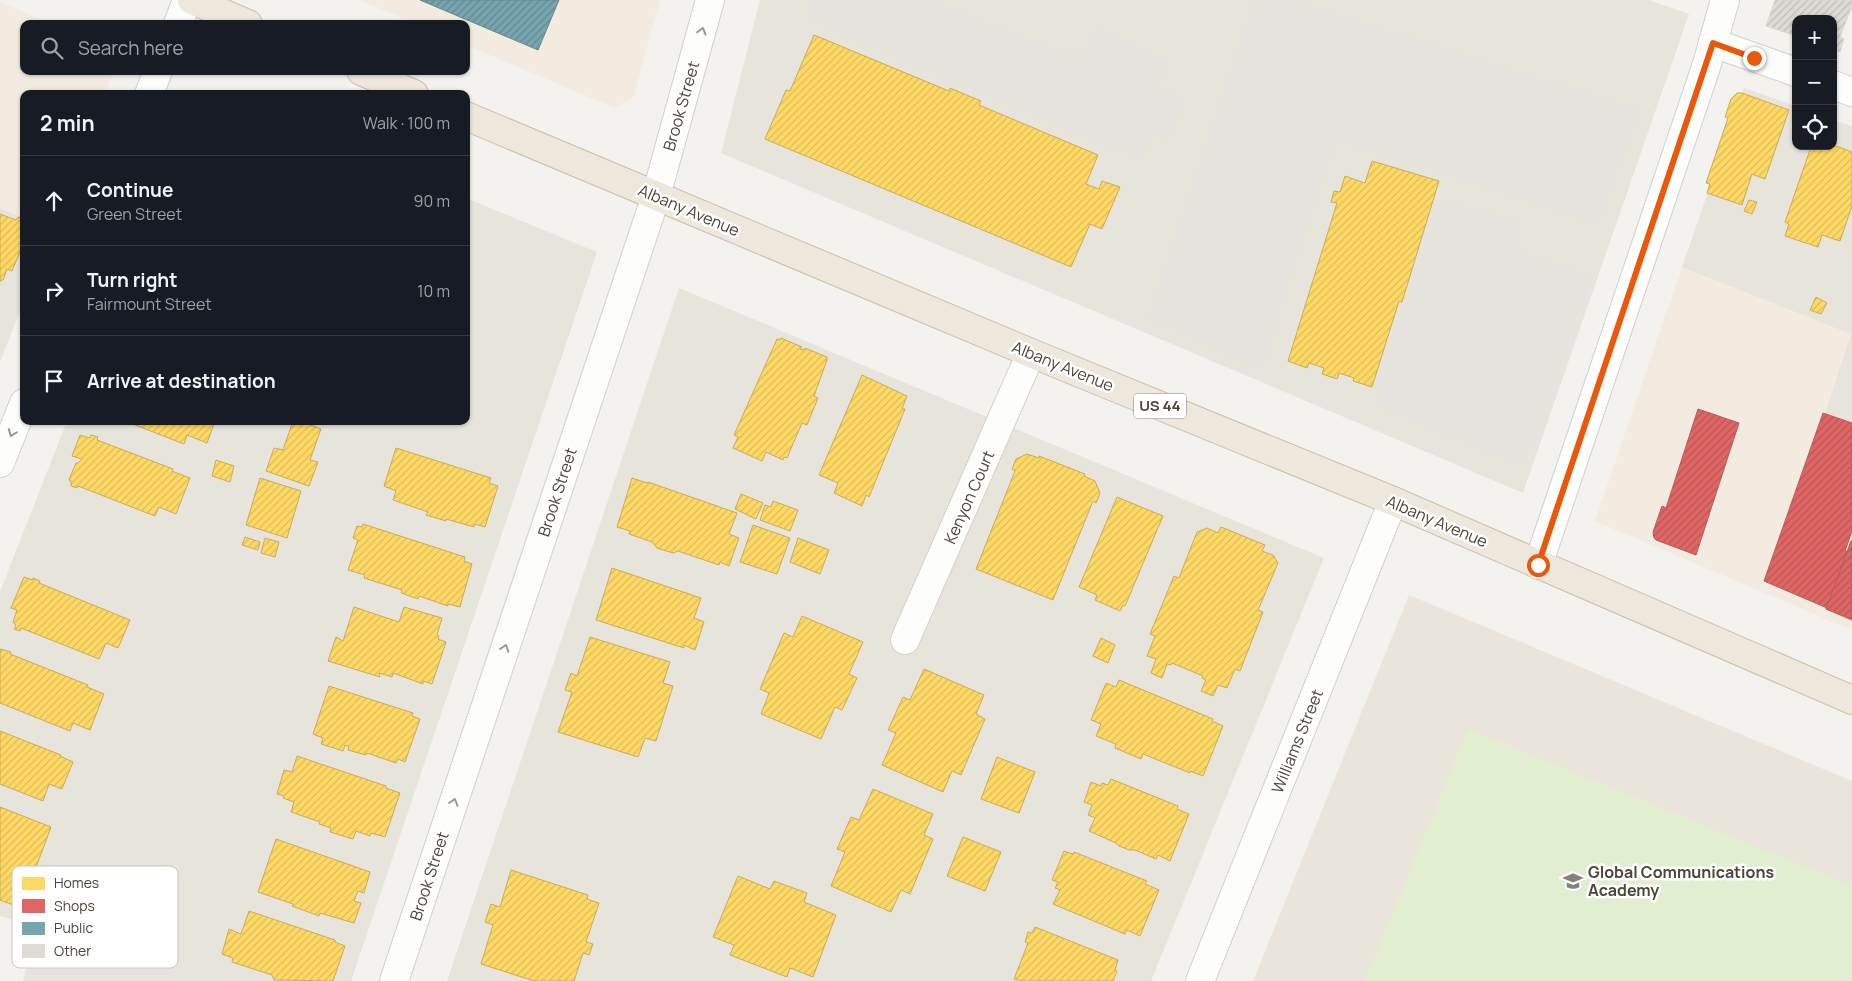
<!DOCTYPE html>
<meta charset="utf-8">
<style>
body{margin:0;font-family:Manrope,sans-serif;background:#20242c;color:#f1f3f6}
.controls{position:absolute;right:15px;top:15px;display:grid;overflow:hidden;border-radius:10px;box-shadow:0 1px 4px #0004}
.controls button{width:45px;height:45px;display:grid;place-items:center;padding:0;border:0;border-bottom:1px solid #363941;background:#171b24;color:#f1f3f6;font:25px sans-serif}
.stop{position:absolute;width:15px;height:15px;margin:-11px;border:4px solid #ea580c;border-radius:50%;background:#fff}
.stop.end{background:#ea580c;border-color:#fff;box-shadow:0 1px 5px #0008}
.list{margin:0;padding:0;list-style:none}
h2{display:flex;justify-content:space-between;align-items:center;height:65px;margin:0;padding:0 20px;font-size:21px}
h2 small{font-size:16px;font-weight:400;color:#9ea1a6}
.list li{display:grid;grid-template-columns:32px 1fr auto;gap:15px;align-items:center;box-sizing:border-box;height:90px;padding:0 20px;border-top:1px solid #363941}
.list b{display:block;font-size:19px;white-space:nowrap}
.list p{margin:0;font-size:16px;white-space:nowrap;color:#9ea1a6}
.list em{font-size:16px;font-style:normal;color:#9ea1a6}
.icon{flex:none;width:28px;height:28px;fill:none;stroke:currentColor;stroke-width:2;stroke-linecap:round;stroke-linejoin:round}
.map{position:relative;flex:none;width:1852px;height:981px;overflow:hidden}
.search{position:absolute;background:#171b24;box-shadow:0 1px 4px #0004;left:20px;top:20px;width:450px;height:55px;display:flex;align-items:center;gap:12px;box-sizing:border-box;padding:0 18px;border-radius:10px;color:#9ea1a6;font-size:19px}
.panel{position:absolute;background:#171b24;box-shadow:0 1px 4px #0004;left:20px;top:90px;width:450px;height:335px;border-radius:10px}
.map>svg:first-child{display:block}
.residential{fill:#e7e4dc}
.commercial{fill:#f3ebdf}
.education{fill:#eae5da}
.garden{fill:#e1eecf}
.parking{fill:#e6e3df}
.homes{fill:url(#homes-hatch);stroke:#c9ac58}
.shops{fill:url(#shops-hatch);stroke:#b35c58}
.public{fill:url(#public-hatch);stroke:#69888c}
.building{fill:url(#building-hatch);stroke:#dcd9d4}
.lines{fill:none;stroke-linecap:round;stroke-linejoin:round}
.minor-casing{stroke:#d2d0cb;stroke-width:30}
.highway-casing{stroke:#ccbfa9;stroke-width:30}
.minor{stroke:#fdfdfc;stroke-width:28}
.highway{stroke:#ede8db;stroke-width:28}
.oneway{stroke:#9b9791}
.route{stroke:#ea580c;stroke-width:6}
.labels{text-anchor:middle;stroke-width:5;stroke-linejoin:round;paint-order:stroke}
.shield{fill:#fff;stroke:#817c74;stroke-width:1}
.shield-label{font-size:15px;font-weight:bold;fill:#4b4439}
.street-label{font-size:16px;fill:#4b4439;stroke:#fff}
.poi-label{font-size:16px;font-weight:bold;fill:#4b4439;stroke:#fff;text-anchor:start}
.key{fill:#fff;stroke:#c9c7c4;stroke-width:1}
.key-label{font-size:14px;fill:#4b4439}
</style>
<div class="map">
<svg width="1852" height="981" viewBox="0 0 1852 981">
<defs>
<pattern id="homes-hatch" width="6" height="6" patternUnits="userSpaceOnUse" patternTransform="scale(1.25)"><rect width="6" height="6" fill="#ffd966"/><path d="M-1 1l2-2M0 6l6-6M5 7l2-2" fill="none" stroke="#dcbb59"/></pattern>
<pattern id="shops-hatch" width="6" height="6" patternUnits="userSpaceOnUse" patternTransform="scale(1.25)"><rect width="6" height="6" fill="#e06666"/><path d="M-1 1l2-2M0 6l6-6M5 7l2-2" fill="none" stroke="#b85655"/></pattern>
<pattern id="public-hatch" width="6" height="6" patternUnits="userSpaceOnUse" patternTransform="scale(1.25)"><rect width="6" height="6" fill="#76a5af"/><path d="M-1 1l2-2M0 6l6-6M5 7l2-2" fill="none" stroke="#63888f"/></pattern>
<pattern id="building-hatch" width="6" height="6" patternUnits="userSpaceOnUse" patternTransform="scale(1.25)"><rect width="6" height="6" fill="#dedbd6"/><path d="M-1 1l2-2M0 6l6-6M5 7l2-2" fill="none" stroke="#c0bdb8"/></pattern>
</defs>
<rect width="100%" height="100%" fill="#f4f2ee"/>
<g class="residential">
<path d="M760,0H1649L1689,14L1523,493L721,153Z"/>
<path d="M1744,88L1796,106V146H1833V120L1852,126V434L1821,424L1682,267Z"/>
<path d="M466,198L597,252L351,981H23L37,926L0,916V592L67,421H466Z"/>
<path d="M0,208L24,218V301L0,362Z"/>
<path d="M679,288L1324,558L1151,981H447Z"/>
</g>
<g class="commercial">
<path d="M360,0H660L633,98L615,108L466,45V24H416Z"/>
<path d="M0,2L52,24H24V71H114L105,94H24V218L0,208Z"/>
<path d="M1682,267L1851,334L1822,423L1852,434V630L1595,521Z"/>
</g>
<path class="education" d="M1409,595L1852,781V981H1253Z"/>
<path class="garden" d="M1468,729L1852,886V981H1365Z"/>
<g class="parking">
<path d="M811,0H930L1063,53L1070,54H1076L1083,52L1096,27L1169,61L1158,86L1183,98V106L1169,140L1154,135L1141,161L804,19Z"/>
<path d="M1255,0H1292L1640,110L1598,224L1335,140L1262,370L1148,319Z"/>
<path d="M1441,199L1520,222L1516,247L1518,252L1592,276L1524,467L1374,405Z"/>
</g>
<g class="homes">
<path d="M814,35L949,91L950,88L981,101L979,105L1098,155L1086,184L1099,189L1102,181L1120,187L1102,229L1090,224L1071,267L765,139L786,90L790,91Z"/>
<path d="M1737,93H1742L1789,110L1765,179L1752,174L1742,205L1707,193L1710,184L1706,183L1728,118L1725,117L1731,99Z"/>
<path d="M1833,145L1852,152V206L1840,241L1822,235L1818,247L1785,236L1789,224L1785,222L1811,147L1815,149L1816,146Z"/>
<path d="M1372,161L1439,181L1402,302L1399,301L1372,387L1353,381L1354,378L1339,373L1337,379L1322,374L1324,368L1309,363L1307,368L1288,361L1337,203L1331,202L1334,191L1340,192L1345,176L1365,183Z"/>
<path d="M1749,200L1757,202L1752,214L1744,211Z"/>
<path d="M0,214L16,220L18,217L24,219V229L20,237L24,239V242L12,271L7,269L3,280H1L0,282Z"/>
<path d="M1816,297L1827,303L1821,314L1810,310Z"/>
<path d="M781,338L802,347L800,349L804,350L805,348L827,357V360L814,396L818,398L807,425L802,423L787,458L784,457L783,460L766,452L762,461L733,448L738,437L734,435L777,339L780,340Z"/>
<path d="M862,375L907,396L902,409H905L869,497L866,495L862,506L834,493L838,483L819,475Z"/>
<path d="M125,421H215L207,443L187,435L184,444Z"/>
<path d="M293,421H299L321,429L310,460L318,462L309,486L266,471L274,448L283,450Z"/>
<path d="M80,435L90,438L91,435L98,437L97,440L173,469L172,471L190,478L176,514L159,507L155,516L78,486L77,488L71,486V481L69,480L76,463H78L82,459L72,456Z"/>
<path d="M396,448L491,478L489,483L498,486L485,527L475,524L474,527L446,519V521L426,515L428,512L393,500L396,491L384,486Z"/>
<path d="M1027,454L1039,458V456L1085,474L1084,476L1095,481L1100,493L1096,503L1093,501L1053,600L976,569L1015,471L1012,469L1016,459Z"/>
<path d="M216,460L234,466L230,482L212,476Z"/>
<path d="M260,478L301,491L287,538L246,525Z"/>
<path d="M632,478L647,483L648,482L737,513L729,534L739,538L729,566L720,562L719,565L678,551L673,553L657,548L652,542L629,534L630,531L617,527Z"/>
<path d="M741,494L763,503L756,519L735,509Z"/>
<path d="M1117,497L1163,516L1125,606L1123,605L1120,611L1095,600L1097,595L1079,587Z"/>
<path d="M773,501L798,510L790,531L760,520L765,505L771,507Z"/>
<path d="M363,524L465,557L464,561L472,564L460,607L448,604V606L419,596L418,599L401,593L402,590L364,578L365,575L348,570L358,540L353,538L357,526L362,527Z"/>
<path d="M753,525L790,538L777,574L740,562Z"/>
<path d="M1221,527L1265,545L1262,551L1273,555L1278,563L1258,610L1263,612L1240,671L1235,669L1227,688L1218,685L1213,696L1201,691L1206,680L1202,678L1203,676L1172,663L1171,665L1167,664L1162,678L1151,673L1156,659L1147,656L1155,636L1150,634L1174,576L1179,578L1197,532L1207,528L1218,533Z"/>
<path d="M245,537L260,542L258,550L242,545Z"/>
<path d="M265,538L279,542L275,557L261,553Z"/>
<path d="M798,538L829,550L820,574L790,562Z"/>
<path d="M612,568L701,598L694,618L704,622L695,650L684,645V648L596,620Z"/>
<path d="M24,577L33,580V578L40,581L39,583L130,620L118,648L106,643L99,659L21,628L20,631L14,629L16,626L13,622L17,610L11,608Z"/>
<path d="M354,607L399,622L404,607L442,618L437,635L439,636L438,639L446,642L432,684L423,681V684L393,673L392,677L379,673L380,677L328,661L336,637L343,641Z"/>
<path d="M802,616L863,642L849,674L857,678L842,710L835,707L821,739L761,714L769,693L760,689L784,633L793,637Z"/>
<path d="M590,637L670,662L663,683L673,686L656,741L645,738L638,757L558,732L572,692L565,690L571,673L577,676Z"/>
<path d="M1101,638L1115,645L1108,663L1093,656Z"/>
<path d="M0,649L11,652L10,654L88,685L87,687L104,694L90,730L73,723L70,731L0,703Z"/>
<path d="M924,669L984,695L976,714L985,719L961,775L952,771L943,792L882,765L896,733L888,730L903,697L910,700Z"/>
<path d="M1119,680L1213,719L1212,721L1223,726L1203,776L1190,771V773L1143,754L1141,759L1115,748L1116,744L1096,736L1101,724L1091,720L1106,683L1116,687Z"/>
<path d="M329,686L413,713L412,716L420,719L405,762L398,759L396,763L367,753L366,755L348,750L349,747L345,745L343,751L321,744L323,738L313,734Z"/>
<path d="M0,731L61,755L60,756L73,762L62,789L49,784L43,801L0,784Z"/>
<path d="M297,756L386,786V788L400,793L385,837L371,833L370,836L356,831L353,839L330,832L331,828L319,824L320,822L291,812L294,802L283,798L284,796L277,794L284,770L292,772Z"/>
<path d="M997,757L1035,772L1019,813L981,799Z"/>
<path d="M1111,779L1178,806L1177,809L1189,814L1170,861L1158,855L1156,859L1135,850H1129L1119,846L1116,843L1089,831L1095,818L1088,815L1092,805L1084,802L1091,782L1101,786L1102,783L1108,785Z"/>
<path d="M873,789L933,814L924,835L933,839L910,894L901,890L891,912L831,886L845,852L837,849L851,817L859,820Z"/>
<path d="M0,807L51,827L21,908L0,900Z"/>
<path d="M963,837L1001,852L985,891L947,876Z"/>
<path d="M276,839L370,872L364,893L358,891L354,901L361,903L354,923L320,913L319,916L292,906L293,904L258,892Z"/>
<path d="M1064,851L1073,854L1074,852L1147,881L1145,884L1159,890L1140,936L1127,930L1125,934L1053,904L1060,890L1055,888L1058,882L1052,880Z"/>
<path d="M511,870L588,895L587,899L599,903L586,942L593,944L589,955L583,953L574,981H534L481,964L493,925L485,922L491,904L500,907Z"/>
<path d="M738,876L770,889L774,881L807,893L804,902L836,915L813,977L790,968L787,977L730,955L734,945L713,937Z"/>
<path d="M249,911L335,940V942L345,946L333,981L274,980L272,975L232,962L233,958L222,954L229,929L241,934Z"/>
<path d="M1035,927L1118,960L1115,970L1117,971L1113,981H1022L1014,979L1028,943L1025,942L1028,932L1032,933Z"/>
</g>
<g class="shops">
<path d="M1698,409L1739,423L1696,555L1656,540L1654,538L1653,532L1662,506L1666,508Z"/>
<path d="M1823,413L1852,423V531L1845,551L1848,552L1827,608L1764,581Z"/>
<path d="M1851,541H1852V620L1826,609Z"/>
</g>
<path class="public" d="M420,0H559L538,50Z"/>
<path class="building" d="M1775,0H1852V6L1840,37L1844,39L1840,52L1833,49V19H1796V36L1766,26Z"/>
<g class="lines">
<defs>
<g id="minor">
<path d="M178,24L187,0"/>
<path d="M1713,43L1796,72"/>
<path d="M1833,85L1852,92"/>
<path d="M149,94L158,71"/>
<path d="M0,463L24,403"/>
<path d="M1538,565L1707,64L1725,0"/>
<path d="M905,640L1031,353"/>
<path d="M394,981L656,196L710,0"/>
<path d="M1200,981L1393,501"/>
</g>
<g id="highway">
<path d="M192,0L248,24"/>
<path d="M361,71L414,94"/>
<path d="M466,116L1031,353L1393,501L1852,700"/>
</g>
</defs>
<use href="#minor" class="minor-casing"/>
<use href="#highway" class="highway-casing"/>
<use href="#minor" class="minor"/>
<use href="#highway" class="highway"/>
</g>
<defs><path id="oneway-chevron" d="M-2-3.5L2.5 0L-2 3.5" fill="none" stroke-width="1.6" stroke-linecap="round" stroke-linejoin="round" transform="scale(1.25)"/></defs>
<g class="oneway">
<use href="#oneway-chevron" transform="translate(702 31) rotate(-74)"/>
<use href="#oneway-chevron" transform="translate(12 433) rotate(111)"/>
<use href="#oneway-chevron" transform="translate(505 648) rotate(-72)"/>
<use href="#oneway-chevron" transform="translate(454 802) rotate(-72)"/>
</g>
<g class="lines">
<path class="route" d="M1538,565L1713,43L1754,58"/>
</g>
<defs>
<symbol id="school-bare" viewBox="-9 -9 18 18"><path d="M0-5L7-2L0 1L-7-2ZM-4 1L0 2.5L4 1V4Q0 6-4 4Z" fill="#868178" stroke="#fff" stroke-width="2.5" paint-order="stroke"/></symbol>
</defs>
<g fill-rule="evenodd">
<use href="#school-bare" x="1559" y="867" width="28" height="28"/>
</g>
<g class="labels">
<rect class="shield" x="1134" y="393.5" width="52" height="25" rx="4"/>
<g class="shield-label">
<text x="1160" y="411">US 44</text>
</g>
<g class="street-label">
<text transform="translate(681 106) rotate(-74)" y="6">Brook Street</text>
<text transform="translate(689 210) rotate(23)" y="6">Albany Avenue</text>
<text transform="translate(1063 366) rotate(22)" y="6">Albany Avenue</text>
<text transform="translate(557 492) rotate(-72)" y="6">Brook Street</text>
<text transform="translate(969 497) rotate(-66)" y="6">Kenyon Court</text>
<text transform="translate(1437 521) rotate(23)" y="6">Albany Avenue</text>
<text transform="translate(1297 741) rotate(-68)" y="6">Williams Street</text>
<text transform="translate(429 876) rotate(-72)" y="6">Brook Street</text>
</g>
<g class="poi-label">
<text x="1588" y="878">Global Communications<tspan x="1588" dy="18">Academy</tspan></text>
</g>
</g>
<rect x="12" y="866" width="166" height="102" rx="8" class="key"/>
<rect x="22" y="877" width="23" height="13" fill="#ffd966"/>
<rect x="22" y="899" width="23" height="14" fill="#e06666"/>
<rect x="22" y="922" width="23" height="13" fill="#76a5af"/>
<rect x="22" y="944" width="23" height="14" fill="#dedbd6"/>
<g class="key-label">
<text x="54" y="888">Homes</text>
<text x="54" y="911">Shops</text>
<text x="54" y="933">Public</text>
<text x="54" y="956">Other</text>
</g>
</svg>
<div class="controls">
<button>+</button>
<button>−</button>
<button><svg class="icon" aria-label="locate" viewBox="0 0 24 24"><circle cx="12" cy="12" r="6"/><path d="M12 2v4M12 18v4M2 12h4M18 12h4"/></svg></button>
</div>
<div class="stop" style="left:1538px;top:565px"></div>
<div class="stop end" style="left:1754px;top:58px"></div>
<div class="search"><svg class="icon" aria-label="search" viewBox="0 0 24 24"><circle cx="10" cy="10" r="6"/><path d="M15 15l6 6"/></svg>Search here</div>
<section class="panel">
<h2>2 min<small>Walk · 100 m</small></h2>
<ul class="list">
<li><svg class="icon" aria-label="ahead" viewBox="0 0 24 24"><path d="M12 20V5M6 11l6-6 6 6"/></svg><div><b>Continue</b><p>Green Street</p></div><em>90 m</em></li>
<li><svg class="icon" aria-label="right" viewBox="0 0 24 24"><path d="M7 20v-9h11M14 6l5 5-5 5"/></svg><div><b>Turn right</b><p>Fairmount Street</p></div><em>10 m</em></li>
<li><svg class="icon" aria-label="arrive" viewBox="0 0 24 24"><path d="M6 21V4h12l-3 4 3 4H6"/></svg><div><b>Arrive at destination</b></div></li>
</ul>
</section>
</div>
